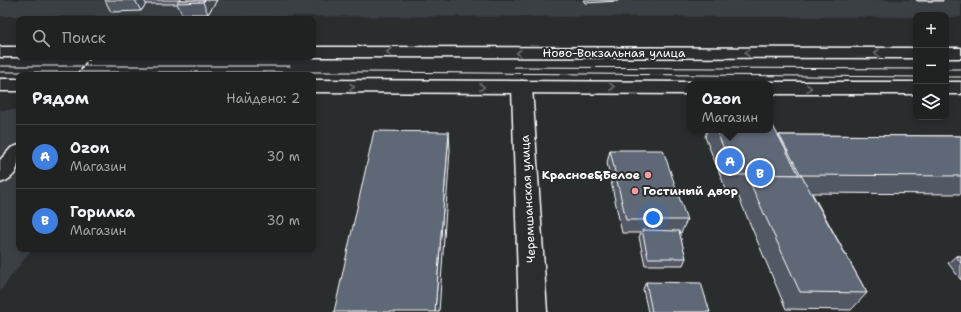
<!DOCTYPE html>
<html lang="ru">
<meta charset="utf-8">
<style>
body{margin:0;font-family:"Shantell Sans",sans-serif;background:#2d2f2f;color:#f1f3f6}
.controls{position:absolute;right:12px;top:12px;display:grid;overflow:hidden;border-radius:8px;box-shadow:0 2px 6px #0003}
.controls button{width:36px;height:36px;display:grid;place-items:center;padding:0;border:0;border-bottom:1px solid #3d3f40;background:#202222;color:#f1f3f6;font:20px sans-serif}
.you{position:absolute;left:653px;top:218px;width:14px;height:14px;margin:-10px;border:3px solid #fff;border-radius:50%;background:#1a73e8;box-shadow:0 0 0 6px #1a73e833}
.badge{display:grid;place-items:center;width:26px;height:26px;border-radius:50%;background:#ff9aa2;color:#fff;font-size:13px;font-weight:700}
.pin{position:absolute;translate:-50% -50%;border:2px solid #fff;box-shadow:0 1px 4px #0006}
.popup{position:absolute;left:687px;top:81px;width:86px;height:52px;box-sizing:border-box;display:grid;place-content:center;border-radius:8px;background:#202222;filter:drop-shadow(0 1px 3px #0005);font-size:13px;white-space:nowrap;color:#a2a4a5}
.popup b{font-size:15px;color:#f1f3f6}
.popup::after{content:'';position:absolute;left:50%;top:100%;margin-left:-8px;border:8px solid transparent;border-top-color:#202222}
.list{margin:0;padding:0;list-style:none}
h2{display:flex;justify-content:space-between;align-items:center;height:52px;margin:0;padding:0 16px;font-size:17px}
h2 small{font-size:13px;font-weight:400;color:#a2a4a5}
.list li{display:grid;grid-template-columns:26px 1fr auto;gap:12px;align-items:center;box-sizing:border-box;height:64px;padding:0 16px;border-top:1px solid #3d3f40}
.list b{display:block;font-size:15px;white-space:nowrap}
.list p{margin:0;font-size:13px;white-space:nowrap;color:#a2a4a5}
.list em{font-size:13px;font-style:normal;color:#a2a4a5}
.icon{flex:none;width:22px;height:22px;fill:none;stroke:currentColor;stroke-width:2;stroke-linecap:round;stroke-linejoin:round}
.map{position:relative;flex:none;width:961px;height:312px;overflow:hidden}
.search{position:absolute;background:#202222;box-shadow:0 2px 6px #0003;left:16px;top:16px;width:300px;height:44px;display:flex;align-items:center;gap:10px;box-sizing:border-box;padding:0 14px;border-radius:8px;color:#a2a4a5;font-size:15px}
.panel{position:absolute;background:#202222;box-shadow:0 2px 6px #0003;left:16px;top:72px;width:300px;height:180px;border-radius:8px}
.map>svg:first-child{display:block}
.built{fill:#3a3f44}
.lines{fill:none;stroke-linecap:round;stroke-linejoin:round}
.minor-casing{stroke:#fff;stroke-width:3}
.major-casing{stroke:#fff;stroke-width:3}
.path{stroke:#fff;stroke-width:2;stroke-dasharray:3.5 2.5;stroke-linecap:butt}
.minor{fill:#2a2d2e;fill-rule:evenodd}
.major{fill:#2a2d2e;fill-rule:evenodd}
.tram{stroke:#fff;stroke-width:1}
.wall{fill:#525965;stroke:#fff}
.shaded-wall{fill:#424953;stroke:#fff}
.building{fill:#5f6876;stroke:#fff}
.oneway{stroke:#6a6c6d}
.poi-dot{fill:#ff9aa2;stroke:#2a2d2e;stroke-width:1.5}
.labels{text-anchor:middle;stroke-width:4;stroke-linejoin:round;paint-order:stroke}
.street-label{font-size:12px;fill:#fff;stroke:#2a2d2e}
.poi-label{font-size:12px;font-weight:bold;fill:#fff;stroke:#2a2d2e;text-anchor:end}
</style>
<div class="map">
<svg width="961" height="312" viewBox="0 0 961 312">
<rect width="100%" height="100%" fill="#2a2d2e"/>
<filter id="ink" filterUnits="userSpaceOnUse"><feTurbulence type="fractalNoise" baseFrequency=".025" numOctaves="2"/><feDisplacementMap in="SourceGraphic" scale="8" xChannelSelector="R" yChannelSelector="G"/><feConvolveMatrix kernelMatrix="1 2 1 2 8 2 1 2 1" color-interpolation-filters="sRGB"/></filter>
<g filter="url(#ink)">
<g class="built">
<path d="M0,0H961V17H946V15H916V17L0,16Z"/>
<path d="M0,110H19V249H32L0,291Z"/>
</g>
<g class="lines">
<defs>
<g id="minor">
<path d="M522,81L529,83L532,87L547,312H519L512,87L515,83Z"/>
<path d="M19,145C19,163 20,177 0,183V160L11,148Z"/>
</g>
<g id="major">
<path d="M0,47H19V57H20H0Z"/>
<path d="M313,47L916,48V58L313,57H312H313Z"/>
<rect x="946" y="48" width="15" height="10"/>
<rect x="0" y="79" width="19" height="12"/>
<path d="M313,80L690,82L697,84H690V94L313,92Z"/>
<path d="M770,82H916V94H770V84H763Z"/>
<rect x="946" y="82" width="15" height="12"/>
</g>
</defs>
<use href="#minor" class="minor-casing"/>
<use href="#major" class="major-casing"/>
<path class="path" d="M77,75L90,57"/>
<use href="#minor" class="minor"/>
<use href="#major" class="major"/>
<g class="tram">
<path d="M0,66H290"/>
<path d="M514,67L916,69"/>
<path d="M946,69H961"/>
<path d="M0,72H370L916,77"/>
<path d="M946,77H961"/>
</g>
</g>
<g class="wall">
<path d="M105,0H217L208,14H182L177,4H146L141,11L111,12Z"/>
<path d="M583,0H618V1L585,3Z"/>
<path d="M916,0H943V1H918Z"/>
<path d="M707,130H770L779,136V135L961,136V194L812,193L867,293L851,310L786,309L737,193V192H727L705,137Z"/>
<path d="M610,150L687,220L681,233H679L686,258L683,265H645L639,237L641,233H622L607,163Z"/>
<path d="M956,256H961V280L948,263Z"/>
<path d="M646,282L710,312H648L643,289Z"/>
</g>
<g class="shaded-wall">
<path d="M135,0H144L146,4L141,11Z"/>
<path d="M205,0H217L208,14L203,2Z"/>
<path d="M449,132L450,150L439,312H435Z"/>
</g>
<g class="building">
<path d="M179,0H205L203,2L177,3Z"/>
<path d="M770,120L799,175H735L716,130H770Z"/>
<path d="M374,131L449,132L435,312H334Z"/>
<path d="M779,135L961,136V176L801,175Z"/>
<path d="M610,150H663L687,220H626Z"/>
<path d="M746,174L801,175L867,293L800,292Z"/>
<path d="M642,230L679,231L686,258H648Z"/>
<path d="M956,256H961V263Z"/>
<path d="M646,282L701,283L710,312H652Z"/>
</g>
<defs><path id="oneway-chevron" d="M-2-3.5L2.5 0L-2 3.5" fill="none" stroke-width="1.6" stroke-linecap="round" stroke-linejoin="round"/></defs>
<g class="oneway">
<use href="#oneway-chevron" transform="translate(389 52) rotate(-180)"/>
<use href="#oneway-chevron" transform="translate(519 53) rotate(-180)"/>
<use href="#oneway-chevron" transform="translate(747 53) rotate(-180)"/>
<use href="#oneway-chevron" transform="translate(877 53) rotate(-180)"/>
<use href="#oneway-chevron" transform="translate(352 87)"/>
<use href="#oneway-chevron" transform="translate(482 87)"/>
<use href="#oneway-chevron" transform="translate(612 87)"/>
<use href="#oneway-chevron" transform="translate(809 88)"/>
</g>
</g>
<g class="poi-dot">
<circle cx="648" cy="175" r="4"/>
<circle cx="635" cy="191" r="4"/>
</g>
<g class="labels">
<g class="street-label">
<text x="614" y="57">Ново-Вокзальная улица</text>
<text transform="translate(528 199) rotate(-93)" y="4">Черемшанская улица</text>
</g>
<g class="poi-label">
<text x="640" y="179">Красное&amp;Белое</text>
<text x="643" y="195" text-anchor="start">Гостиный двор</text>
</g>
</g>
</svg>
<div class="controls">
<button>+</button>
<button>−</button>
<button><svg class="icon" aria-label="layers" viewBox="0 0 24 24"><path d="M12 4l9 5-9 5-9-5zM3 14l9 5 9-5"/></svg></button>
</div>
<div class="you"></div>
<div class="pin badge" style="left:730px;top:161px;background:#3f7fe0">A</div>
<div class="popup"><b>Ozon</b>Магазин</div>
<div class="pin badge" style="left:760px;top:173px;background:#3f7fe0">B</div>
<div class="search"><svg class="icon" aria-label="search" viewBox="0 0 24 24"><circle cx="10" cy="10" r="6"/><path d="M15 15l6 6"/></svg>Поиск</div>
<section class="panel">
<h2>Рядом<small>Найдено: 2</small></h2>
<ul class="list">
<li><span class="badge" style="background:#3f7fe0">A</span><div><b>Ozon</b><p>Магазин</p></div><em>30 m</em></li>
<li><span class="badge" style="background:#3f7fe0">B</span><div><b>Горилка</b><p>Магазин</p></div><em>30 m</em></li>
</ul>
</section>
</div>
